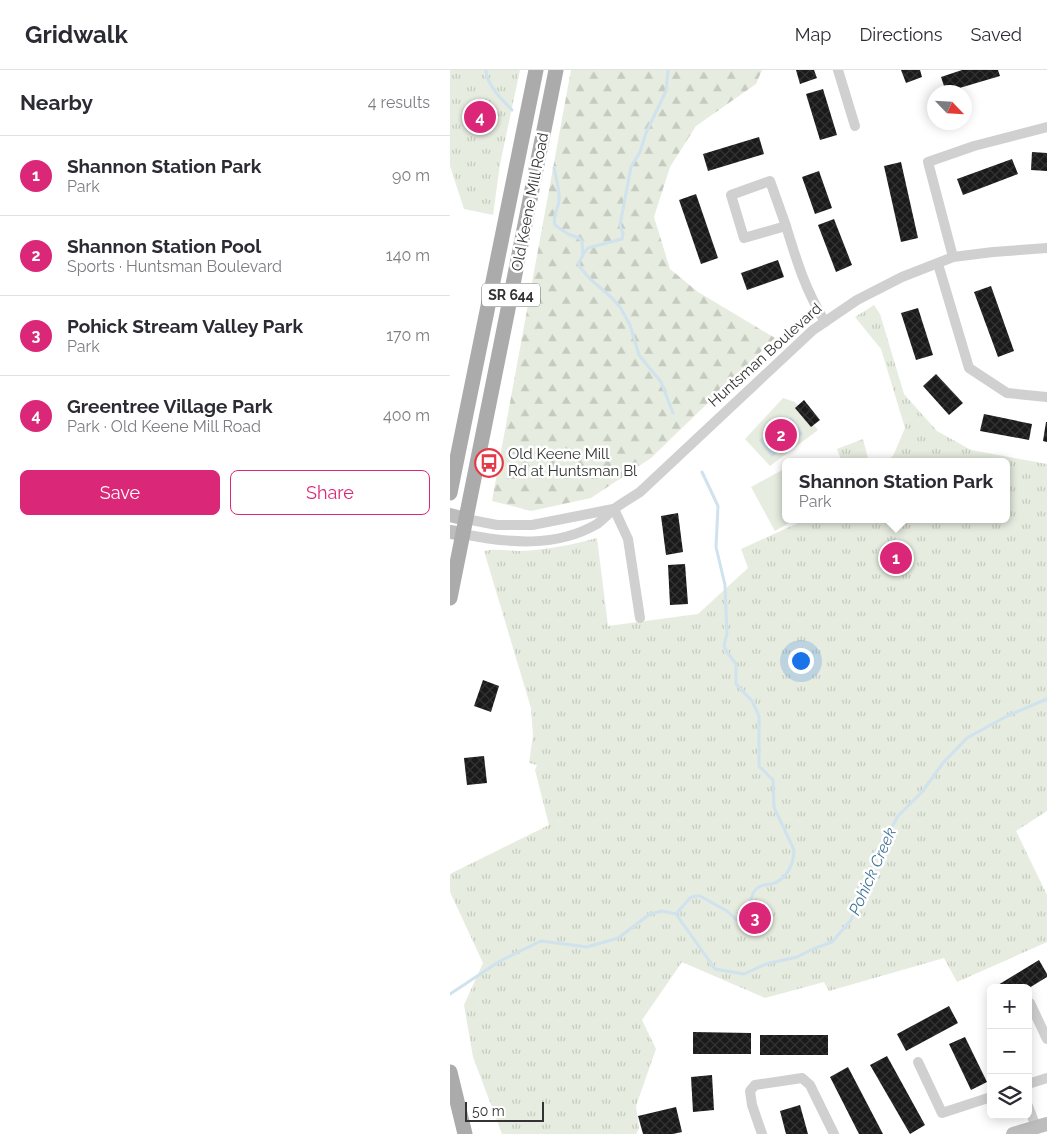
<!DOCTYPE html>
<meta charset="utf-8">
<style>
body{margin:0;font-family:Raleway,sans-serif;background:#f7f7f7;color:#2b2b33}
.controls{position:absolute;right:15px;bottom:15px;display:grid;overflow:hidden;border-radius:8px;box-shadow:0 2px 12px #0003}
.controls button{width:45px;height:45px;display:grid;place-items:center;padding:0;border:0;border-bottom:1px solid #e1e1e2;background:#fff;color:#2b2b33;font:25px sans-serif}
.compass{position:absolute;left:477px;top:15px;width:45px;height:45px;border-radius:50%;background:#fff;box-shadow:0 2px 12px #0003;rotate:115deg}
.scale{position:absolute;left:15px;bottom:12px;width:79px;box-sizing:border-box;padding-left:5px;border:2px solid #333;border-top:0;font-size:14px;line-height:18px;white-space:nowrap;color:#333;-webkit-text-stroke:4px #fff;paint-order:stroke}
.you{position:absolute;left:350px;top:590px;width:18px;height:18px;margin:-12px;border:4px solid #fff;border-radius:50%;background:#1a73e8;box-shadow:0 0 0 8px #1a73e833}
.badge{display:grid;place-items:center;width:32px;height:32px;border-radius:50%;background:#db2777;color:#fff;font-size:16px;font-weight:700}
.pin{position:absolute;translate:-50% -50%;border:2px solid #fff;box-shadow:0 1px 5px #0006}
.popup{position:absolute;left:332px;top:388px;width:228px;height:65px;box-sizing:border-box;display:grid;place-content:center;border-radius:8px;background:#fff;filter:drop-shadow(0 1px 4px #0005);font-size:16px;white-space:nowrap;color:#7c7c81}
.popup b{font-size:19px;color:#2b2b33}
.popup::after{content:'';position:absolute;left:50%;top:100%;margin-left:-10px;border:10px solid transparent;border-top-color:#fff}
.list{margin:0;padding:0;list-style:none}
h2{display:flex;justify-content:space-between;align-items:center;height:65px;margin:0;padding:0 20px;font-size:21px}
h2 small{font-size:16px;font-weight:400;color:#7c7c81}
.list li{display:grid;grid-template-columns:32px 1fr auto;gap:15px;align-items:center;box-sizing:border-box;height:80px;padding:0 20px;border-top:1px solid #e1e1e2}
.list b{display:block;font-size:19px;white-space:nowrap}
.list p{margin:0;font-size:16px;white-space:nowrap;color:#7c7c81}
.list em{font-size:16px;font-style:normal;color:#7c7c81}
.actions{display:flex;gap:10px;padding:15px 20px}
.actions a{flex:1;padding:11px 0;border:1px solid #db2777;border-radius:8px;text-align:center;font-size:18px;color:#db2777}
.actions .main{background:#db2777;color:#fff}
.icon{flex:none;width:28px;height:28px;fill:none;stroke:currentColor;stroke-width:2;stroke-linecap:round;stroke-linejoin:round}
.map{position:relative;flex:none;width:597px;height:1064px;overflow:hidden}
header{display:flex;align-items:center;gap:30px;box-sizing:border-box;height:70px;padding:0 25px;background:#fff;border-bottom:1px solid #e1e1e2}
header strong{font-size:24px}
nav{display:flex;gap:28px;margin-inline-start:auto;font-size:18px}
main{display:flex}
aside{flex:1;background:#fff}
.map>svg:first-child{display:block}
.grass{fill:#e6ecdf}
.forest{fill:url(#forest-firs)}
.park{fill:url(#park-tufts)}
.water{fill:#cfe2ee}
.lines{fill:none;stroke-linecap:round;stroke-linejoin:round}
.stream{stroke:#cfe2ee;stroke-width:3}
.building{fill:url(#building-cross-hatch)}
.street{stroke:#d0d0d0;stroke-width:10}
.secondary{stroke:#bdbdbd;stroke-width:14}
.primary{stroke:#ababab;stroke-width:15}
.labels{text-anchor:middle;stroke-width:5;stroke-linejoin:round;paint-order:stroke}
.shield{fill:#fff;stroke:#707070;stroke-width:1}
.shield-label{font-size:14px;font-weight:bold;fill:#333}
.street-label{font-size:15px;fill:#333;stroke:#fff}
.poi-label{font-size:15px;fill:#333;stroke:#fff;text-anchor:start}
.water-label{font-size:16px;font-style:italic;fill:#3f7597;stroke:#fff}
</style>
<header>
<strong>Gridwalk</strong>
<nav><a>Map</a><a>Directions</a><a>Saved</a></nav>
</header>
<main>
<aside>
<h2>Nearby<small>4 results</small></h2>
<ul class="list">
<li><span class="badge">1</span><div><b>Shannon Station Park</b><p>Park</p></div><em>90 m</em></li>
<li><span class="badge">2</span><div><b>Shannon Station Pool</b><p>Sports · Huntsman Boulevard</p></div><em>140 m</em></li>
<li><span class="badge">3</span><div><b>Pohick Stream Valley Park</b><p>Park</p></div><em>170 m</em></li>
<li><span class="badge">4</span><div><b>Greentree Village Park</b><p>Park · Old Keene Mill Road</p></div><em>400 m</em></li>
</ul>
<div class="actions"><a class="main">Save</a><a>Share</a></div>
</aside>
<div class="map">
<svg width="597" height="1064" viewBox="0 0 597 1064">
<defs>
<pattern id="forest-firs" width="22" height="20" patternUnits="userSpaceOnUse" patternTransform="scale(1.25)"><rect width="22" height="20" fill="#e6ecdf"/><path d="M5 1l3.5 6h-7zM16 11l3.5 6h-7z" fill="#c6cbc0"/></pattern>
<pattern id="park-tufts" width="24" height="20" patternUnits="userSpaceOnUse" patternTransform="scale(1.25)"><rect width="24" height="20" fill="#e6ecdf"/><path d="M3 7l-1-3M5 7V3M7 7l1-3M15 17l-1-3M17 17v-4M19 17l1-3" fill="none" stroke="#c6cbc0"/></pattern>
<pattern id="building-cross-hatch" width="8" height="8" patternUnits="userSpaceOnUse" patternTransform="scale(1.25)"><rect width="8" height="8" fill="#1a1a1a"/><path d="M0 0l8 8M0 8l8-8" fill="none" stroke="#333"/></pattern>
</defs>
<rect width="100%" height="100%" fill="#fff"/>
<g class="grass">
<path d="M333,328L345,332L368,360L320,396L295,369Z"/>
<path d="M336,398V449H346L325,461L301,417Z"/>
</g>
<path class="forest" d="M121,0H312L306,14L246,56L220,97L204,147L220,199L248,222L325,268L201,388L141,428L81,441L42,431Z"/>
<g class="park">
<path d="M0,0H70L50,94L43,145L14,139L0,96Z"/>
<path d="M424,235L430,244L454,324L487,361L521,380L597,394V741L566,761L597,825V872L507,912L494,888L379,921L374,912L315,928L232,892L192,950L206,979L186,1036L189,1058L186,1064H52L23,987L14,935L33,893L0,822V804L99,755L85,700L87,695L79,693L83,665L81,638L34,481C46,478 58,481 70,481C96,480 122,475 147,468L158,556L248,544L298,498L291,479L357,449H556V392H435L443,386L455,358L431,279L405,247Z"/>
<path d="M413,369L419,392H392L387,379Z"/>
</g>
<path class="water" d="M341,347L353,364L322,387L309,370Z"/>
<g class="lines">
<g class="stream">
<path d="M36,0C36,14 52,30 62,40"/>
<path d="M104,98C106,109 110,120 109,131C108,140 102,146 105,155L118,164L129,168L132,171L133,185L129,192V196L140,209L161,227L170,237L180,255L189,285L211,312L223,343"/>
<path d="M134,183L138,178L172,169L173,164L170,155L181,97L190,82L196,63L216,21L218,0"/>
<path d="M226,844L240,828L245,826H250L277,841L291,854L296,853C301,843 298,827 306,819C311,814 315,815 321,814C336,811 344,794 344,780L324,737L323,710L309,696V646L302,631L286,614V594L277,582L274,576L277,563L275,515L266,477L268,436L252,402"/>
<path d="M0,924L50,891L91,871L137,877L168,868L200,844L212,841L226,844L265,899L294,904L316,894L347,887L363,879L382,872L401,850L415,819L425,787L448,746L472,722L493,693L517,668L557,646L597,629"/>
</g>
</g>
<g class="building">
<path d="M346,0H364L367,8L350,14Z"/>
<path d="M451,0H470L472,7L456,13Z"/>
<path d="M512,0H548L550,6L496,22L491,7Z"/>
<path d="M373,19L387,65L370,70L356,24Z"/>
<path d="M309,67L314,84L258,101L253,84Z"/>
<path d="M582,82L597,83V101L581,100Z"/>
<path d="M562,89L568,104L513,125L507,109Z"/>
<path d="M451,92L468,168L451,172L434,96Z"/>
<path d="M369,101L382,138L365,144L352,107Z"/>
<path d="M246,124L268,188L251,194L229,130Z"/>
<path d="M384,149L402,195L386,202L368,155Z"/>
<path d="M328,190L334,207L297,220L291,203Z"/>
<path d="M541,216L564,281L548,287L524,222Z"/>
<path d="M468,238L483,285L466,290L451,243Z"/>
<path d="M486,304L513,333L499,345L473,316Z"/>
<path d="M354,330L370,350L361,357L345,338Z"/>
<path d="M534,344L582,354L579,370L530,361Z"/>
<path d="M596,352H597V372L593,371Z"/>
<path d="M228,443L233,482L216,485L211,446Z"/>
<path d="M235,494L238,534L220,535L218,495Z"/>
<path d="M33,610L49,616L41,642L24,636Z"/>
<path d="M34,686L37,713L17,715L14,688Z"/>
<path d="M589,890L597,904V907L579,918H543Z"/>
<path d="M499,936L508,953L456,981L447,964Z"/>
<path d="M243,962L301,963V984H243Z"/>
<rect x="310" y="965" width="68" height="20"/>
<path d="M515,967L537,1012L521,1020L499,974Z"/>
<path d="M437,986L475,1055L460,1064L420,995Z"/>
<path d="M398,997L433,1064H409L380,1007Z"/>
<path d="M262,1005L264,1040L243,1042L241,1007Z"/>
<path d="M350,1035L358,1064H336L330,1041Z"/>
<path d="M226,1037L232,1062L223,1064H193L188,1046Z"/>
</g>
<g class="lines">
<g class="street">
<path d="M388,0L405,56"/>
<path d="M320,111L336,156L294,168L281,125Z"/>
<path d="M336,156C347,192 355,219 375,252"/>
<path d="M503,187L478,92L524,76L597,57"/>
<path d="M488,194L519,298L557,323L597,327"/>
<path d="M164,439L178,469L190,548"/>
<path d="M16,449L47,455H82L163,439"/>
<path d="M13,464C58,473 106,478 147,454C153,450 158,444 164,439C172,433 181,428 190,422L363,260L407,230L452,207L503,187L543,182L597,178"/>
<path d="M580,933L597,969"/>
<path d="M468,992L492,1043L541,1027"/>
<path d="M578,1014L597,1008"/>
<path d="M578,1036L586,1057"/>
<path d="M312,1064L302,1035L300,1021L305,1015L352,1008L360,1015L384,1064"/>
</g>
<g class="secondary">
<path d="M0,445L16,449"/>
<path d="M0,462L13,464"/>
<path d="M563,1064L597,1054"/>
</g>
<g class="primary">
<path d="M0,423L86,0"/>
<path d="M0,528L106,0"/>
<path d="M0,1002L15,1064"/>
</g>
</g>
<defs>
<symbol id="bus-ring" viewBox="-11 -11 22 22"><circle r="9.5" fill="#fff" stroke="#e63946" stroke-width="1.5"/><path d="M-5-6H5V4H4V6H2V4H-2V6H-4V4H-5ZM-3.5-4V0h7V-4ZM-3.5 1.2v1.5H-2V1.2ZM2 1.2v1.5H3.5V1.2Z" fill="#e63946"/></symbol>
</defs>
<g fill-rule="evenodd">
<use href="#bus-ring" x="23" y="377" width="32" height="32"/>
</g>
<g class="labels">
<rect class="shield" x="32" y="213.5" width="58" height="23" rx="4"/>
<g class="shield-label">
<text x="61" y="230">SR 644</text>
</g>
<g class="street-label">
<text transform="translate(80 132) rotate(-79)" y="5">Old Keene Mill Road</text>
<text transform="translate(315 285) rotate(-42)" y="5">Huntsman Boulevard</text>
</g>
<g class="poi-label">
<text x="58" y="389">Old Keene Mill<tspan x="58" dy="17">Rd at Huntsman Bl</tspan></text>
</g>
<g class="water-label">
<text transform="translate(422 801) rotate(-66)" y="6">Pohick Creek</text>
</g>
</g>
</svg>
<div class="controls">
<button>+</button>
<button>−</button>
<button><svg class="icon" aria-label="layers" viewBox="0 0 24 24"><path d="M12 4l9 5-9 5-9-5zM3 14l9 5 9-5"/></svg></button>
</div>
<svg class="compass" viewBox="-18 -18 36 36"><path d="M0-13l5 13h-10z" fill="#e53935"/><path d="M0 13l5-13h-10z" fill="#7c7c81"/></svg>
<div class="scale">50 m</div>
<div class="you"></div>
<div class="pin badge" style="left:446px;top:488px">1</div>
<div class="popup"><b>Shannon Station Park</b>Park</div>
<div class="pin badge" style="left:331px;top:365px">2</div>
<div class="pin badge" style="left:305px;top:848px">3</div>
<div class="pin badge" style="left:30px;top:47px">4</div>
</div>
</main>
